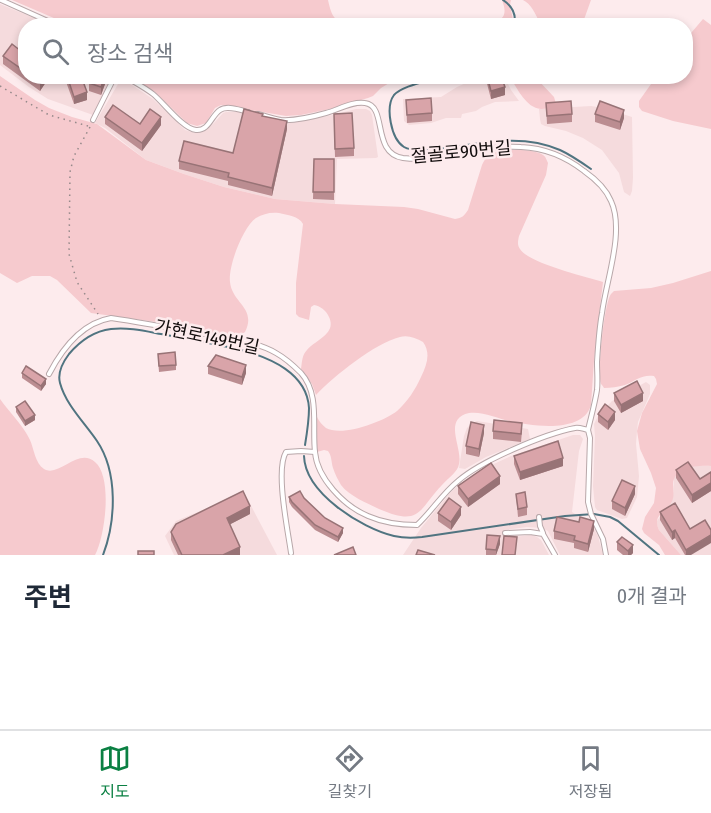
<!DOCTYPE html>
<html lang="ko">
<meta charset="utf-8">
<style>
body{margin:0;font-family:"Fira Sans Condensed","Noto Sans KR",sans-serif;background:#f2f2f3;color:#1f2937}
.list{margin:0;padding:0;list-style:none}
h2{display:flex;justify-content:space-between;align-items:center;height:78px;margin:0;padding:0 24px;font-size:26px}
h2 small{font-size:20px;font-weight:400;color:#747a83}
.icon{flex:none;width:33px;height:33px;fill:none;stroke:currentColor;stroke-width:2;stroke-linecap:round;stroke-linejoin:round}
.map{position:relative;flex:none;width:711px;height:555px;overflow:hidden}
.search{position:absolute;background:#fff;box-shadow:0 3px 9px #0003;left:18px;right:18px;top:18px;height:66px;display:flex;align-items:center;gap:15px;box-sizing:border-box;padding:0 21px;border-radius:24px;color:#747a83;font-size:22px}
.sheet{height:174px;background:#fff}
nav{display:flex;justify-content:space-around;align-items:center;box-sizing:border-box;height:84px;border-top:2px solid #e0e1e3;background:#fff;font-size:16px;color:#747a83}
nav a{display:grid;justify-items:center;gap:3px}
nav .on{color:#0b8043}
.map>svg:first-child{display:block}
.built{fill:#f5dbdd}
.green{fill:#f6cace}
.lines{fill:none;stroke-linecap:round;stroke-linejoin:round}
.stream{stroke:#507480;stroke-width:2}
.lane-casing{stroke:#b8a7a9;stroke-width:6}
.path{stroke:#95898a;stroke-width:1.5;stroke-dasharray:1.5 4.5;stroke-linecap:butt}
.lane{stroke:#fff;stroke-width:4}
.wall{fill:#bb8d91}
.shaded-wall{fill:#987376}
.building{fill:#d9a4a9;stroke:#987376;stroke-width:1.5}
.labels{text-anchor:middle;stroke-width:5;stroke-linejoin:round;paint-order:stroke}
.street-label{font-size:18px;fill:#120d0d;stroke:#fdebed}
</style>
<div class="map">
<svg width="711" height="555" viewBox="0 0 711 555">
<rect width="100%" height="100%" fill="#fdebed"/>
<g class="built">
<path d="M0,4L51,25L26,26V76L112,77L93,115L48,99L29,87L0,65Z"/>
<path d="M504,76L511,90L519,101L495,102L482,107L476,111L462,114L461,118H446L431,123L409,125L404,121L403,99L441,97L457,87L479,77Z"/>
<path d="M122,80L132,85L153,99L181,126L185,130L195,133L205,131L214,123L223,113L226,112H240L285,124L328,116L356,109H366L370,111L372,115L378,157L376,158L337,159L335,204L275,199L224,187L184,174L146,160L105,128L95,123L118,84Z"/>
<path d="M591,106L604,108L632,117L633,178L632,191L630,196L624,192L619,173L602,150L583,138L566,131L545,126L541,124L540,119L539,109Z"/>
<path d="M646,382L650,385V394L638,422L637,431L636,444L639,476L637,497L627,518L622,519L597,510L595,507L593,486L595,436L594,424L598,416L612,401Z"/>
<path d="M477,421L528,429L530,439L486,457L465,469L459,468L464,436L467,428L472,423Z"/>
<path d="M573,435H580L583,439L579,451L572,512L592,525L598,536L603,555H560L548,531L542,528L527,527L503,530V538L532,535L537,537L541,540L549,555H403L421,528L450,493L460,484L481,470L511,456Z"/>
<path d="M699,465L711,466V555H681L659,530L657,525V521L673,497L674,477L678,473L689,467Z"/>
<path d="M239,495L243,496L248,500L277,555H174L165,536L176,521Z"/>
</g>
<g class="green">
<path d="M12,0H328C335,34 344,13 362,25H70Z"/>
<path d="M502,0H511C508,9 515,16 512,25H482C498,22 510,20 502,0Z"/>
<path d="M523,0H591L582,25L537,26L539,21C535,13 531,4 523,0Z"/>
<path d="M703,19L711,25V129L673,121L642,111L639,107V101L656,77L686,76V39Z"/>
<path d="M0,76L35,100L49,108L72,117L97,124L146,160L184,174L224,187L275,199L335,204L404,207L418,209L455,219C462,218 464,216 468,210L482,165C484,161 486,157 491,154C501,149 534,148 543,155C546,157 546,159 548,163L546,175L519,236C518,241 517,245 520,249C528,263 587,277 603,282L594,360L591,405C583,434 532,426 509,421C497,418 482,411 469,413C442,419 463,448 459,464C458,472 447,479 442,485C418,510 421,527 379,509C367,503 349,496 341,485C338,480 335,474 333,468C331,462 332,456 328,451L324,450L317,452C314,442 313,428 317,417C319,421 322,425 326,428C342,437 383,422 397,411C408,401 415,390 421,377C427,365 431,353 423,342C416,338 408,335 400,337C375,343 334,376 316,395L312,384L301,369C302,362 302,355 307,350C315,340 337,334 329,317C326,310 320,306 314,305L311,307L309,320L299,317L296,314V283L303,224C299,216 287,215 279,213C270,212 263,214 256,218C243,227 228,266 230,282C232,303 257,308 245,332L237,337L163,323L91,313L57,280L50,276H32L17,283L0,273Z"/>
<path d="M131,77H399L381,88L373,96L368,98L330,109L301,115L286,116L221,105L215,108L206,123L197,126L187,123L155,92Z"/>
<path d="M510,77H536L537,79L554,97L557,107C552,108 546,109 541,109C526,108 517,88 510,77Z"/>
<path d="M711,271V466C697,465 674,467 673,484C673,490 675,497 671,503C665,513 652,515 659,530L681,555H665L659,545L644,533L642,529L645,517L654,503L656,488L651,473L640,449L637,431L642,413L657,384L656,379L654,376C642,374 635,381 625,385C618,387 611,388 604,388C603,386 602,385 601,384C597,374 604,303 611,294C612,293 613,292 614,291L651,288L673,283Z"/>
<path d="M0,399C10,413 23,425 30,440C34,449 35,463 44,469C59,478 78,447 95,462C113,477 105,537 95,555H0Z"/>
</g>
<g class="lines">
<g class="stream">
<path d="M503,0C512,6 517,14 514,26"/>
<path d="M442,76C430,81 403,85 394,95C385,107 391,139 404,147C409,150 416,150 422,150C468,148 515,130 560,150C571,155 581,162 591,169"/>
<path d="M304,456C305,493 361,528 394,536C403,538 413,538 422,537L565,516L594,514L610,517L618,521L659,555"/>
<path d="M103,555C116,521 118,472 97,441C84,422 66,405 60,383C57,372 63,362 69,354C80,341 95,331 111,329C128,327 145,331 161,334C188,339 215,344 242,350C270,358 307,373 309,408C309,420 307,433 305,445"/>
</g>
<defs>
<g id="lane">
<path d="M1,0L59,26"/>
<path d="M124,76C134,82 144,87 153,94C163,102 183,129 196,130C209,131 211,116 220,110C227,105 241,110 248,112"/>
<path d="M258,114C266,116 273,119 281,120C295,121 312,117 326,113C338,110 352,101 365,103C388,106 371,153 403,158C442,163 482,144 521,147C544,148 566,157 584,171C594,178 606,189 611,201C625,231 606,281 602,313C599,329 598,346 597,362C597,372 598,381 597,390C595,403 591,417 588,430"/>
<path d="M93,120L115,76"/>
<path d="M49,374C62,349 82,323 111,318C145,323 177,329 210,335C232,339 257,342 276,353C285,358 294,366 301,373C320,394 312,426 315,452C317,478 344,506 368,516C384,523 400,525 417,525C432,511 442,494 458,481C481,461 544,434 575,428C579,427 583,429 588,430L590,438L588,502L591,514L603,539L606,555"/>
<path d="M539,517L540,526L543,533"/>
<path d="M505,533L530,532L543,534L555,555"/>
<path d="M291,553C288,531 275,470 286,452L301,451L315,452"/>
</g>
</defs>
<use href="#lane" class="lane-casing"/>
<g class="path">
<path d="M0,86L49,115L88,126"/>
<path d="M90,127L74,156L70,172L69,254L77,282L98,314"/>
</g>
<use href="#lane" class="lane"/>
</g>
<g class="wall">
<path d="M26,55V76H48V79L40,91L3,64V56Z"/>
<path d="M64,76H81L87,100L74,104Z"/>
<path d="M92,76H108L101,95L89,91V83Z"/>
<path d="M485,76H501L505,95L491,99Z"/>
<path d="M406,100L432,113V121L407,123Z"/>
<path d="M546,103L572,114V122L547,124Z"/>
<path d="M595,114L624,118L620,130L595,122Z"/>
<path d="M263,116L287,129L272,196L228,185V181L179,169V161L233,153Z"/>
<path d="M105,117L140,124L161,125L142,151L105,124Z"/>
<path d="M334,122L354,148V156L335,157Z"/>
<path d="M314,159H334V200L313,199Z"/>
<path d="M158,359L176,365V370L159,372Z"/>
<path d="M208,366L246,373L242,385L208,374Z"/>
<path d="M22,373L46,384L41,391L22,378Z"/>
<path d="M614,393L643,401L621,413L614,401Z"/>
<path d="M16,407L35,420L25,426L16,412Z"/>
<path d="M598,414L615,420L608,430L598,422Z"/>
<path d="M493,431H522L521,442L493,439Z"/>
<path d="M484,433L479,457L466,454V446Z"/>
<path d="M514,456L563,466L520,480L514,464Z"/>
<path d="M676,470L700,479L711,472V491L692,503L676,478Z"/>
<path d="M500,484L468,507L458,494V486Z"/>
<path d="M516,494L527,507V515L518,517Z"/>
<path d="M635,494L625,516L612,509V501Z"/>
<path d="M289,497L304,498L325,518L343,533L338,542L315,530L292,507L289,502Z"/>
<path d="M675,503L691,555H685L675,538L672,540L660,520V512Z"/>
<path d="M438,513L461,515L451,530L438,521Z"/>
<path d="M250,514L230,524L240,555H178L171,540V532Z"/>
<path d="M594,529L588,552L574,548V543L554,539V531Z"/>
<path d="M617,542L633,553L631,555H623L617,550Z"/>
<path d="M500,544L496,555H486V549Z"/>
</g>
<g class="shaded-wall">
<path d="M44,76H48V79L40,91V83Z"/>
<path d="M105,76H108L101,95V87Z"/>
<path d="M505,87V95L491,99V91Z"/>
<path d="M87,92V100L74,104V97Z"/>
<path d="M624,110V118L620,130V122Z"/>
<path d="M161,117V125L142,151V143Z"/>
<path d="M287,121V129L272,196V188Z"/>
<path d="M246,365V373L242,385V377Z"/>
<path d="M46,379V384L41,391V386Z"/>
<path d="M643,393V401L621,413V405Z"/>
<path d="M615,412V420L608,430V422Z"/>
<path d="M35,415V420L25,426V421Z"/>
<path d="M484,425V433L479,457V449Z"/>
<path d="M563,458V466L520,480V472Z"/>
<path d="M500,476V484L468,507V499Z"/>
<path d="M711,483V491L692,503V495Z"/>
<path d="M635,486V494L625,516V508Z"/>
<path d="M250,506V514L227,526V518Z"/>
<path d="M461,507V515L451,530V522Z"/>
<path d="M594,521V529L588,552V544Z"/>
<path d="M343,528V533L338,542V537Z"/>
<path d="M675,530V538L672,540V532Z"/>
<path d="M711,535V543L691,555H686V550Z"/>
<path d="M500,536V544L496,555V550Z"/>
<path d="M633,545V553L631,555H628V551Z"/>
<path d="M240,547V555H223Z"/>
</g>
<g class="building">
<path d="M12,44L26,55V72L3,56Z"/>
<path d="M31,76H44L40,83Z"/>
<path d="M67,76H81L87,92L74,97Z"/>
<path d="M92,76H105L101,87L89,83Z"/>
<path d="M487,76H501L505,87L491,91Z"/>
<path d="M431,98L432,113L407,115L406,100Z"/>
<path d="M571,101L572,114L547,116L546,103Z"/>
<path d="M600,101L624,110L620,122L595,114Z"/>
<path d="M113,105L140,124L150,109L161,117L142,143L105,117Z"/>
<path d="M244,109L263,114L262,116L287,121L272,188L228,177L229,173L179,161L184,141L233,153Z"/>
<path d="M352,113L354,148L335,149L334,114Z"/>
<path d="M314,159H334V192H313Z"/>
<path d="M175,352L176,365L159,366L158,354Z"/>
<path d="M216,355L246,365L242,377L208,366Z"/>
<path d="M26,366L46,379L41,386L22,373Z"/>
<path d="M637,381L643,393L621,405L614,393Z"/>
<path d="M25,401L35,415L25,421L16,407Z"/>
<path d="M605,404L615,412L608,422L598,414Z"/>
<path d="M494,420L522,423L521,434L493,431Z"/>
<path d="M471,422L484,425L479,449L466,446Z"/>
<path d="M558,441L563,458L520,472L514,456Z"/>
<path d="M688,462L700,479L711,472V483L692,495L676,470Z"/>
<path d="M491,463L500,476L468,499L458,486Z"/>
<path d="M622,480L635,486L625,508L612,501Z"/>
<path d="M243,491L250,506L227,518L240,547L223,555H182L171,532L176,524Z"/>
<path d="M300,491L304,498L325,518L343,528L338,537L315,525L292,502L289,497Z"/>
<path d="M525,492L527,507L518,509L516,494Z"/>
<path d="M449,498L461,507L451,522L438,513Z"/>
<path d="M675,503L690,529L705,520L711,530V535L686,550L675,530L672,532L660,512Z"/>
<path d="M557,517L579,522L580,517L594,521L588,544L574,540L575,536L554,531Z"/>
<path d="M487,535L500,536L496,550L486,549Z"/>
<path d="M504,536L517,537L515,555H502Z"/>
<path d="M622,537L633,545L628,551L617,542Z"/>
<path d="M353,547L356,555H334Z"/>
<path d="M418,550L435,555H416Z"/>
<rect x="138" y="551" width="16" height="4"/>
</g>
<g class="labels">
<g class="street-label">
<text transform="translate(461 152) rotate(-5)" y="6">절골로90번길</text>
<text transform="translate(207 337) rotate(12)" y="6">가현로149번길</text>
</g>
</g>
</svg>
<div class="search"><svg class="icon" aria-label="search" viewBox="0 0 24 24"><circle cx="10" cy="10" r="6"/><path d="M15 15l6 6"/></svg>장소 검색</div>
</div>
<section class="sheet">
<h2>주변<small>0개 결과</small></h2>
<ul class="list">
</ul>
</section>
<nav>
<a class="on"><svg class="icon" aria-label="map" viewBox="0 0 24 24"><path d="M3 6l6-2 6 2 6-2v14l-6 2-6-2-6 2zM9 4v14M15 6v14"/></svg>지도</a>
<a><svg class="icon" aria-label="directions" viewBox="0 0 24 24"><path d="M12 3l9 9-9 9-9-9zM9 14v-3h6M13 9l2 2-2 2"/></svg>길찾기</a>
<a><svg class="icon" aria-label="saved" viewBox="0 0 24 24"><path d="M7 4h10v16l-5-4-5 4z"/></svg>저장됨</a>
</nav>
